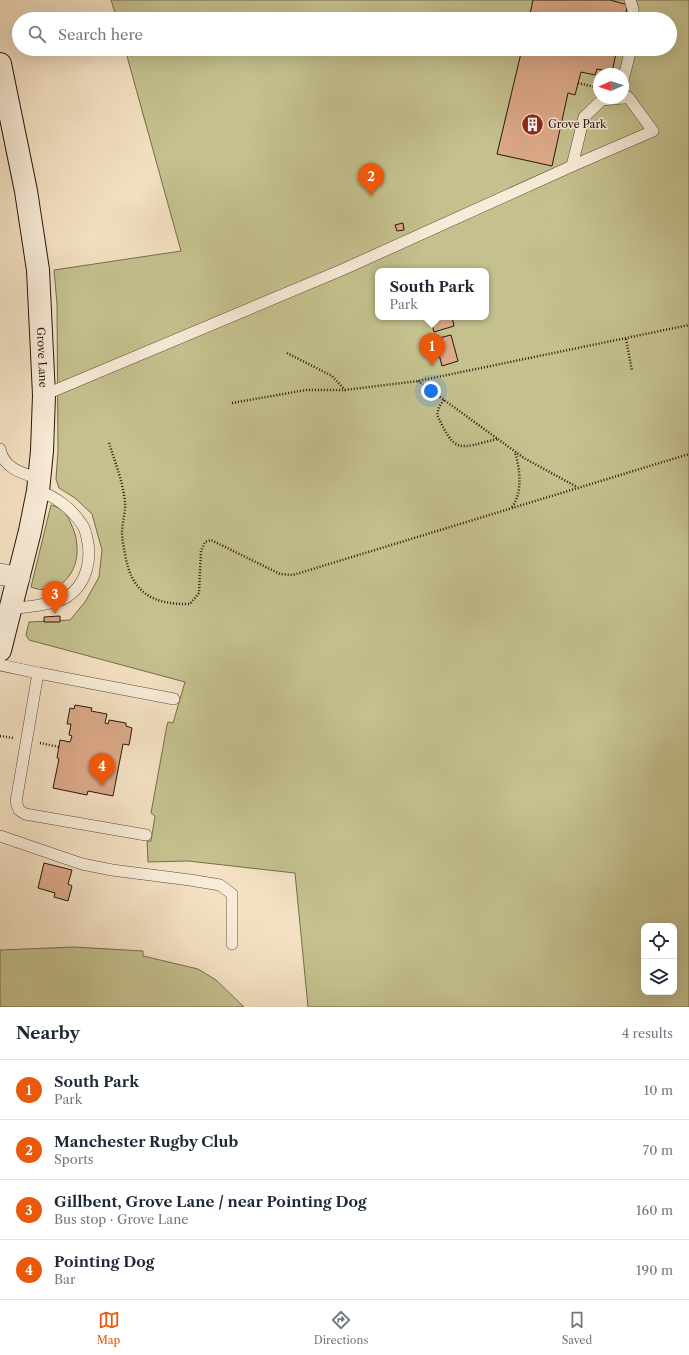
<!DOCTYPE html>
<meta charset="utf-8">
<style>
body{margin:0;font-family:"Libre Caslon Text",serif;background:#f2f2f3;color:#1f2937}
.controls{position:absolute;right:12px;bottom:12px;display:grid;overflow:hidden;border-radius:8px;box-shadow:0 4px 16px #0002}
.controls button{width:36px;height:36px;display:grid;place-items:center;padding:0;border:0;border-bottom:1px solid #e0e1e3;background:#fff;color:#1f2937;font:20px sans-serif}
.compass{position:absolute;left:593px;top:68px;width:36px;height:36px;border-radius:50%;background:#fff;box-shadow:0 4px 16px #0002;rotate:267deg}
.you{position:absolute;left:431px;top:391px;width:14px;height:14px;margin:-10px;border:3px solid #fff;border-radius:50%;background:#1a73e8;box-shadow:0 0 0 6px #1a73e833}
.badge{display:grid;place-items:center;width:26px;height:26px;border-radius:50%;background:#ea580c;color:#fff;font-size:13px;font-weight:700}
.pin{position:absolute;translate:-50% -33px;filter:drop-shadow(0 1px 2px #0008)}
.pin::after{content:'';position:absolute;top:21px;width:14px;height:12px;background:inherit;clip-path:polygon(0 0,100% 0,50% 100%)}
.popup{position:absolute;left:375px;top:268px;width:114px;height:52px;box-sizing:border-box;display:grid;place-content:center;border-radius:8px;background:#fff;filter:drop-shadow(0 1px 3px #0005);font-size:13px;white-space:nowrap;color:#747a83}
.popup b{font-size:15px;color:#1f2937}
.popup::after{content:'';position:absolute;left:50%;top:100%;margin-left:-8px;border:8px solid transparent;border-top-color:#fff}
.list{margin:0;padding:0;list-style:none}
h2{display:flex;justify-content:space-between;align-items:center;height:52px;margin:0;padding:0 16px;font-size:17px}
h2 small{font-size:13px;font-weight:400;color:#747a83}
.list li{display:grid;grid-template-columns:26px 1fr auto;gap:12px;align-items:center;box-sizing:border-box;height:60px;padding:0 16px;border-top:1px solid #e0e1e3}
.list b{display:block;font-size:15px;white-space:nowrap}
.list p{margin:0;font-size:13px;white-space:nowrap;color:#747a83}
.list em{font-size:13px;font-style:normal;color:#747a83}
.icon{flex:none;width:22px;height:22px;fill:none;stroke:currentColor;stroke-width:2;stroke-linecap:round;stroke-linejoin:round}
.map{position:relative;flex:none;width:689px;height:1007px;overflow:hidden}
.search{position:absolute;background:#fff;box-shadow:0 4px 16px #0002;left:12px;right:12px;top:12px;height:44px;display:flex;align-items:center;gap:10px;box-sizing:border-box;padding:0 14px;border-radius:22px;color:#747a83;font-size:15px}
.sheet{height:292px;background:#fff}
nav{display:flex;justify-content:space-around;align-items:center;box-sizing:border-box;height:56px;border-top:1px solid #e0e1e3;background:#fff;font-size:11px;color:#747a83}
nav a{display:grid;justify-items:center;gap:2px}
nav .on{color:#ea580c}
.map>svg:first-child{display:block}
.green{fill:#c4c18e;stroke:#766c4d;fill-rule:evenodd}
.building{fill:#ddaa8a;stroke:#28160c}
.lines{fill:none;stroke-linecap:round;stroke-linejoin:round}
.lane-casing{stroke:#5b493a;stroke-width:12}
.street-casing{stroke:#5b493a;stroke-width:22}
.secondary-casing{stroke:#28160c;stroke-width:24}
.path{stroke:#28160c;stroke-width:2.5;stroke-dasharray:1 2;stroke-linecap:butt}
.lane{stroke:#f8ecd8;stroke-width:11}
.street{stroke:#f8ecd8;stroke-width:21}
.secondary{stroke:#f8ecd8;stroke-width:22}
.labels{text-anchor:middle;stroke-width:3;stroke-linejoin:round;paint-order:stroke}
.poi-label{font-size:11px;fill:#28160c;stroke:#f8ecd8;text-anchor:start}
.street-label{font-size:11px;fill:#28160c;stroke:#f8ecd8}
</style>
<div class="map">
<svg width="689" height="1007" viewBox="0 0 689 1007">
<rect width="100%" height="100%" fill="#f4e1c3"/>
<filter id="stains"><feTurbulence type="fractalNoise" baseFrequency=".005" numOctaves="4"/><feColorMatrix values="0 0 0 0 .2 0 0 0 0 .09 0 0 0 0 .02 0 0 0 .5 -.17"/></filter>
<radialGradient id="worn" r=".72"><stop offset=".6" stop-color="#630" stop-opacity="0"/><stop offset="1" stop-color="#630" stop-opacity=".3"/></radialGradient>
<g class="green">
<path d="M111,0H689V1007H308L295,873L188,861L148,862L147,841H151L155,816L151,813L167,725L168,722L173,723L185,682L29,640L26,635L29,622L70,620L85,602L99,577L102,550L92,514L75,498L59,488L56,479L58,451L57,304L54,270L181,251L125,49H670V19H117ZM599,74H623V98H599ZM378,271H486V317H378ZM644,926H674V992H644Z"/>
<path d="M51,505C55,506 59,508 62,510C67,514 70,521 72,526C75,532 77,540 77,547C79,573 58,598 31,587Z"/>
<path d="M74,947L143,951V956L198,969L216,980L244,1007H0V950Z"/>
</g>
<g class="building">
<path d="M533,0H610L628,5L624,19H529Z"/>
<path d="M522,49H617L612,72L597,69L595,75L581,72L575,95L568,93L552,166L497,154Z"/>
<path d="M403,223L404,230L397,231L395,225Z"/>
<path d="M430,317H438V320L452,317L454,326L434,332Z"/>
<path d="M451,335L458,361L442,366L435,339Z"/>
<path d="M60,616V622H44V617Z"/>
<path d="M75,705L92,708L91,711L107,714L105,723L108,724L109,720L126,723V726L132,728L129,745L123,744L113,796L88,791L87,795L53,788L59,759L57,758L60,740L70,742L72,736L69,735L71,724H67L70,708L74,709Z"/>
<path d="M44,863L72,870L68,884L72,886L68,901L54,897L55,893L38,888Z"/>
</g>
<g class="lines">
<defs>
<g id="lane">
<path d="M630,0L633,9V19"/>
<path d="M623,80L631,49"/>
<path d="M572,166L584,117L602,100L622,98"/>
<path d="M44,395L344,269L572,166L653,131L628,97L623,98"/>
<path d="M0,449C4,469 22,473 40,479"/>
<path d="M10,609C26,607 53,605 67,597C87,584 92,559 87,538C86,534 85,529 83,526C73,510 56,496 38,491"/>
<path d="M0,665L38,673L16,802L19,810L25,814L146,835"/>
<path d="M38,673L174,699"/>
<path d="M0,836L82,864L112,870L190,880L220,885L232,894V944"/>
</g>
<path id="street" d="M0,574L19,578"/>
<g id="secondary">
<path id="s1" d="M0,64L26,191L38,270L44,395L42,451L38,491L30,531L0,650"/>
</g>
</defs>
<use href="#lane" class="lane-casing"/>
<use href="#street" class="street-casing"/>
<use href="#secondary" class="secondary-casing"/>
<g class="path">
<path d="M578,83L595,87"/>
<path d="M626,339L632,371"/>
<path d="M287,353L332,376L345,390"/>
<path d="M418,381L524,458L577,487"/>
<path d="M444,400L439,407L437,415C456,454 457,449 497,439"/>
<path d="M232,403L306,390H345L418,381L689,325"/>
<path d="M109,443C115,462 123,482 125,502C126,512 122,523 122,533C122,540 124,547 125,554C131,592 152,605 190,604L199,593L201,551L205,542L211,540L280,574L293,575L689,454"/>
<path d="M512,507C523,492 520,469 515,452"/>
<path d="M0,736L13,738"/>
<path d="M40,743L59,747"/>
</g>
<use href="#lane" class="lane"/>
<use href="#street" class="street"/>
<use href="#secondary" class="secondary"/>
</g>
<defs>
<symbol id="building-disc" viewBox="-11 -11 22 22"><circle r="9.5" fill="#8f2418" stroke="#f8ecd8"/><path d="M-4-6H4V6H1V3H-1V6H-4ZM-2.5-4.3h1.7v1.8h-1.7ZM.8-4.3h1.7v1.8H.8ZM-2.5-1h1.7V.8h-1.7ZM.8-1h1.7V.8H.8Z" fill="#fff"/></symbol>
</defs>
<g fill-rule="evenodd">
<use href="#building-disc" x="520" y="112" width="25" height="25"/>
</g>
<g class="labels">
<g class="poi-label">
<text x="548" y="128">Grove Park</text>
</g>
<g class="street-label">
<text dy="4" stroke="none"><textPath href="#s1" startOffset="297">Grove Lane</textPath></text>
</g>
</g>
<rect width="100%" height="100%" filter="url(#stains)"/>
<rect width="100%" height="100%" fill="url(#worn)"/>
</svg>
<div class="controls">
<button><svg class="icon" aria-label="locate" viewBox="0 0 24 24"><circle cx="12" cy="12" r="6"/><path d="M12 2v4M12 18v4M2 12h4M18 12h4"/></svg></button>
<button><svg class="icon" aria-label="layers" viewBox="0 0 24 24"><path d="M12 4l9 5-9 5-9-5zM3 14l9 5 9-5"/></svg></button>
</div>
<svg class="compass" viewBox="-18 -18 36 36"><path d="M0-13l5 13h-10z" fill="#e53935"/><path d="M0 13l5-13h-10z" fill="#747a83"/></svg>
<div class="you"></div>
<div class="pin badge" style="left:432px;top:366px">1</div>
<div class="popup"><b>South Park</b>Park</div>
<div class="pin badge" style="left:371px;top:196px">2</div>
<div class="pin badge" style="left:55px;top:614px">3</div>
<div class="pin badge" style="left:102px;top:786px">4</div>
<div class="search"><svg class="icon" aria-label="search" viewBox="0 0 24 24"><circle cx="10" cy="10" r="6"/><path d="M15 15l6 6"/></svg>Search here</div>
</div>
<section class="sheet">
<h2>Nearby<small>4 results</small></h2>
<ul class="list">
<li><span class="badge">1</span><div><b>South Park</b><p>Park</p></div><em>10 m</em></li>
<li><span class="badge">2</span><div><b>Manchester Rugby Club</b><p>Sports</p></div><em>70 m</em></li>
<li><span class="badge">3</span><div><b>Gillbent, Grove Lane / near Pointing Dog</b><p>Bus stop · Grove Lane</p></div><em>160 m</em></li>
<li><span class="badge">4</span><div><b>Pointing Dog</b><p>Bar</p></div><em>190 m</em></li>
</ul>
</section>
<nav>
<a class="on"><svg class="icon" aria-label="map" viewBox="0 0 24 24"><path d="M3 6l6-2 6 2 6-2v14l-6 2-6-2-6 2zM9 4v14M15 6v14"/></svg>Map</a>
<a><svg class="icon" aria-label="directions" viewBox="0 0 24 24"><path d="M12 3l9 9-9 9-9-9zM9 14v-3h6M13 9l2 2-2 2"/></svg>Directions</a>
<a><svg class="icon" aria-label="saved" viewBox="0 0 24 24"><path d="M7 4h10v16l-5-4-5 4z"/></svg>Saved</a>
</nav>
